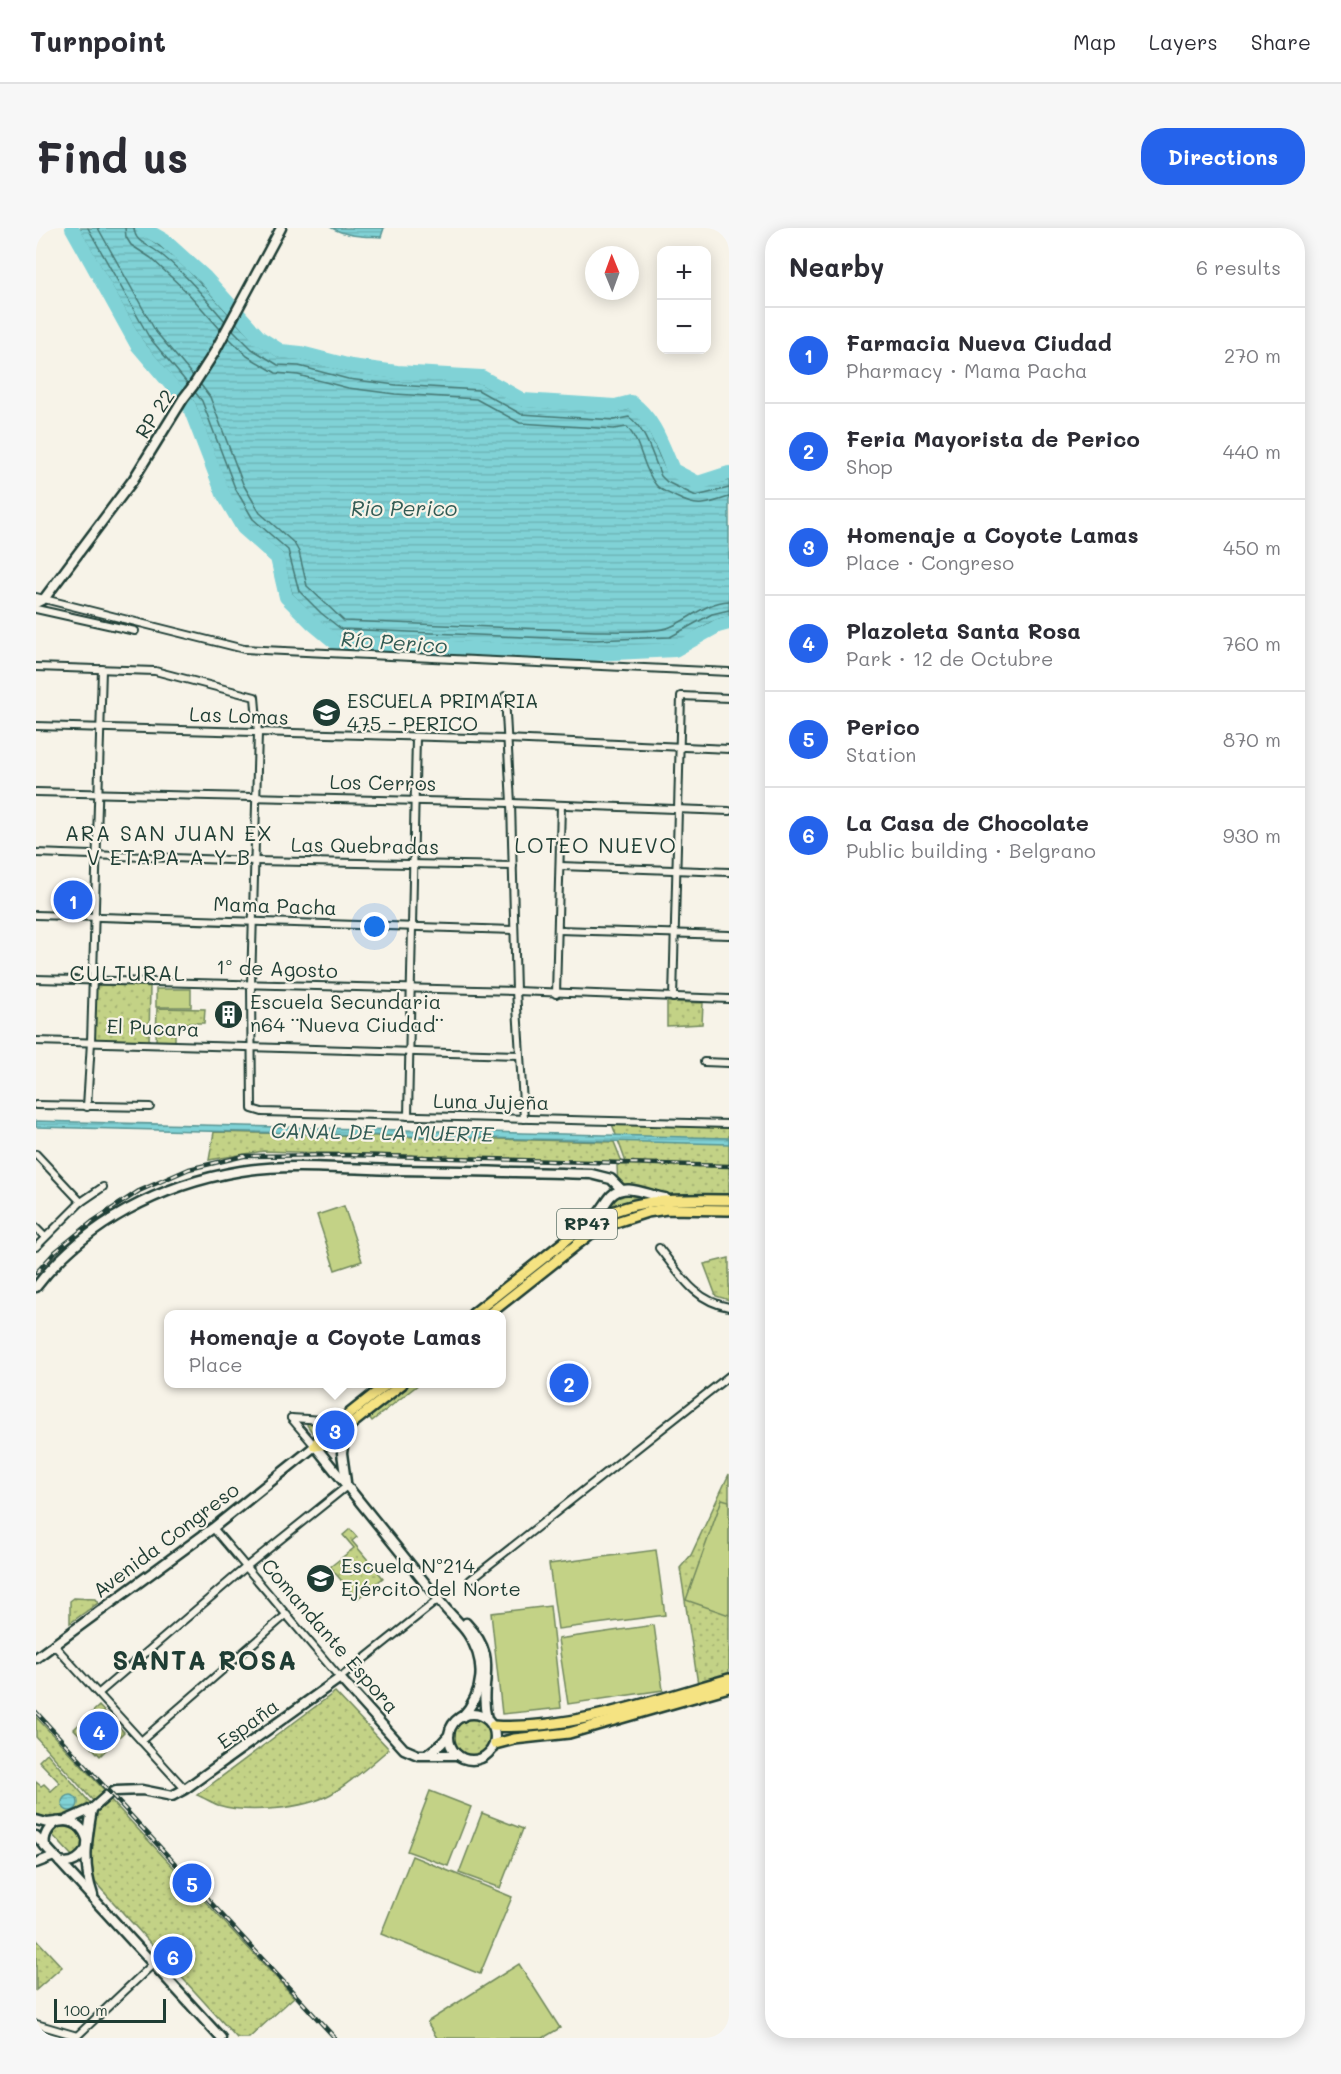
<!DOCTYPE html>
<meta charset="utf-8">
<style>
body{margin:0;font-family:Mali,sans-serif;background:#f7f7f7;color:#2b2b33}
.controls{position:absolute;right:18px;top:18px;display:grid;overflow:hidden;border-radius:12px;box-shadow:0 3px 15px #0003}
.controls button{width:54px;height:54px;display:grid;place-items:center;padding:0;border:0;border-bottom:2px solid #e1e1e2;background:#fff;color:#2b2b33;font:30px sans-serif}
.compass{position:absolute;left:549px;top:18px;width:54px;height:54px;border-radius:50%;background:#fff;box-shadow:0 3px 15px #0003;rotate:359deg}
.scale{position:absolute;left:18px;bottom:15px;width:112px;box-sizing:border-box;padding-left:6px;border:3px solid #1f3d34;border-top:0;font-size:16px;line-height:21px;white-space:nowrap;color:#1f3d34;-webkit-text-stroke:4px #f7f3e8;paint-order:stroke}
.you{position:absolute;left:339px;top:699px;width:21px;height:21px;margin:-15px;border:4px solid #fff;border-radius:50%;background:#1a73e8;box-shadow:0 0 0 9px #1a73e833}
.badge{display:grid;place-items:center;width:39px;height:39px;border-radius:50%;background:#2563eb;color:#fff;font-size:20px;font-weight:700}
.pin{position:absolute;translate:-50% -50%;border:3px solid #fff;box-shadow:0 2px 6px #0006}
.popup{position:absolute;left:128px;top:1082px;width:342px;height:78px;box-sizing:border-box;display:grid;place-content:center;border-radius:12px;background:#fff;filter:drop-shadow(0 2px 4px #0005);font-size:20px;white-space:nowrap;color:#7c7c81}
.popup b{font-size:22px;color:#2b2b33}
.popup::after{content:'';position:absolute;left:50%;top:100%;margin-left:-12px;border:12px solid transparent;border-top-color:#fff}
.list{margin:0;padding:0;list-style:none}
h2{display:flex;justify-content:space-between;align-items:center;height:78px;margin:0;padding:0 24px;font-size:26px}
h2 small{font-size:20px;font-weight:400;color:#7c7c81}
.list li{display:grid;grid-template-columns:39px 1fr auto;gap:18px;align-items:center;box-sizing:border-box;height:96px;padding:0 24px;border-top:2px solid #e1e1e2}
.list b{display:block;font-size:22px;white-space:nowrap}
.list p{margin:0;font-size:20px;white-space:nowrap;color:#7c7c81}
.list em{font-size:20px;font-style:normal;color:#7c7c81}
.map{position:relative;flex:none;width:693px;height:1810px;overflow:hidden;border-radius:24px}
header{display:flex;align-items:center;gap:36px;box-sizing:border-box;height:84px;padding:0 30px;background:#fff;border-bottom:2px solid #e1e1e2}
header strong{font-size:28px}
nav{display:flex;gap:33px;margin-inline-start:auto;font-size:21px}
.intro{display:flex;align-items:center;justify-content:space-between;box-sizing:border-box;height:144px;padding:0 36px}
h1{margin:0;font-size:42px}
.button{padding:15px 27px;border-radius:24px;background:#2563eb;color:#fff;font-size:21px;font-weight:700}
main{display:flex;gap:36px;padding:0 36px}
aside{flex:1;background:#fff;border-radius:24px;box-shadow:0 3px 15px #0003}
.map>svg:first-child{display:block}
.green{fill:url(#green-dots);stroke:#71885d;stroke-width:1.5}
.pitch{fill:#c3d286;stroke:#71885d;stroke-width:1.5}
.water{fill:url(#water-rules);stroke:#599695;stroke-width:1.5}
.lines{fill:none;stroke-linecap:round;stroke-linejoin:round}
.shore{stroke:#467975;stroke-width:1.5}
.river{stroke:#80d2d6;stroke-width:14}
.street-casing{stroke:#1f3d34;stroke-width:10}
.secondary-casing{stroke:#1f3d34;stroke-width:13}
.primary-casing{stroke:#1f3d34;stroke-width:14}
.street{stroke:#f7f3e8;stroke-width:6}
.secondary{stroke:#f7f3e8;stroke-width:8}
.primary{stroke:#f5e382;stroke-width:9}
.rail-casing{stroke:#1f3d34;stroke-width:4.5}
.rail{stroke:#f7f3e8;stroke-width:2;stroke-dasharray:7;stroke-linecap:butt}
.labels{text-anchor:middle;stroke-width:4.5;stroke-linejoin:round;paint-order:stroke}
.shield{fill:#f7f3e8;stroke:#60746a;stroke-width:1.5}
.shield-label{font-size:18px;font-weight:bold;fill:#1f3d34}
.street-label{font-size:20px;fill:#1f3d34;stroke:#f7f3e8}
.poi-label{font-size:20px;fill:#1f3d34;stroke:#f7f3e8;text-anchor:start}
.water-label{font-size:21px;font-style:italic;fill:#325b54;stroke:#f7f3e8}
.neighbourhood-label{font-size:21px;letter-spacing:1.5px;fill:#1f3d34;stroke:#f7f3e8}
.district-label{font-size:26px;font-weight:bold;letter-spacing:1.5px;fill:#1f3d34;stroke:#f7f3e8}
</style>
<header>
<strong>Turnpoint</strong>
<nav><a>Map</a><a>Layers</a><a>Share</a></nav>
</header>
<div class="intro"><h1>Find us</h1><a class="button">Directions</a></div>
<main>
<div class="map">
<svg width="693" height="1810" viewBox="0 0 693 1810">
<defs>
<pattern id="green-dots" width="8" height="8" patternUnits="userSpaceOnUse" patternTransform="scale(1.5)"><rect width="8" height="8" fill="#c3d286"/><path d="M2 2h.1M6 6h.1" fill="none" stroke="#a7b574" stroke-width="1.8" stroke-linecap="round"/></pattern>
<pattern id="water-rules" width="6" height="5" patternUnits="userSpaceOnUse" patternTransform="scale(1.5)"><rect width="6" height="5" fill="#80d2d6"/><path d="M0 2.5h6" fill="none" stroke="#6eb5b8"/></pattern>
</defs>
<rect width="100%" height="100%" fill="#f7f3e8"/>
<filter id="ink" filterUnits="userSpaceOnUse"><feTurbulence type="fractalNoise" baseFrequency=".0167" numOctaves="2"/><feDisplacementMap in="SourceGraphic" scale="12" xChannelSelector="R" yChannelSelector="G"/><feConvolveMatrix kernelMatrix="1 2 1 2 8 2 1 2 1" color-interpolation-filters="sRGB"/></filter>
<g filter="url(#ink)">
<g class="green">
<path d="M59,757H114L113,816L58,815Z"/>
<path d="M631,774L667,775L666,796L631,798Z"/>
<path d="M121,780L169,781L168,795H142V797L139,798V815L120,814Z"/>
<path d="M576,896L693,900V971L624,969L582,960L581,937H591Z"/>
<path d="M178,904L578,914L586,934L227,923L173,932Z"/>
<path d="M587,965H592L602,969L573,980L577,971Z"/>
<path d="M693,1030V1072L680,1068L668,1036Z"/>
<path d="M373,1156H383L336,1193L333,1189Z"/>
<path d="M272,1195L292,1197L280,1207H278L271,1197Z"/>
<path d="M693,1246V1448L662,1456L644,1340L655,1327Z"/>
<path d="M314,1301L321,1309L316,1313L347,1350L321,1371L294,1339L318,1320L307,1307Z"/>
<path d="M38,1370L59,1371L62,1375L34,1395V1373Z"/>
<path d="M299,1464L353,1521C334,1537 316,1554 295,1566C268,1581 211,1586 182,1577C175,1574 168,1570 161,1567Z"/>
<path d="M63,1478L88,1504L64,1528L38,1501Z"/>
<path d="M0,1489L71,1565L59,1575L0,1509Z"/>
<circle cx="436" cy="1509" r="19"/>
<path d="M11,1525L56,1577C37,1586 21,1596 0,1589V1554L5,1558L8,1556L15,1563L24,1555L3,1533Z"/>
<path d="M73,1570L258,1769L213,1810H201L58,1653C54,1640 53,1602 57,1589C60,1583 68,1575 73,1570Z"/>
<path d="M23,1595L42,1599L49,1616L39,1631L13,1603Z"/>
<path d="M0,1711L26,1739L0,1762Z"/>
</g>
<g class="pitch">
<rect x="120" y="761" width="35" height="18"/>
<path d="M308,978L326,1033L299,1042L281,987Z"/>
<path d="M686,1271L693,1273V1387L650,1372Z"/>
<path d="M620,1322L629,1387L522,1401L513,1336Z"/>
<path d="M514,1378L525,1480L466,1486L455,1385Z"/>
<path d="M618,1397L627,1462L532,1476L522,1411Z"/>
<path d="M59,1487L74,1502L67,1508L52,1494Z"/>
<path d="M394,1563L435,1579L412,1638L371,1623Z"/>
<path d="M446,1585L487,1601L464,1660L423,1645Z"/>
<path d="M376,1628L476,1669L444,1746L345,1706Z"/>
<path d="M483,1736L524,1800L507,1810H401L391,1794Z"/>
</g>
<g class="water">
<path d="M36,0H107L128,12L169,49L224,110L245,123L265,125L315,138L361,144L446,149L487,172L579,178L595,174C618,190 626,216 637,242L662,255L693,245V395L682,398L638,422L558,426L300,415L276,395L250,369L241,330L207,300L187,266L153,178L101,117Z"/>
<path d="M296,0H348L345,9C328,8 312,9 296,0Z"/>
<path d="M0,893L693,910V916L0,899Z"/>
<circle cx="34" cy="1575" r="8"/>
</g>
<g class="lines">
<g class="shore">
<path d="M43,0L106,113L147,162"/>
<path d="M52,0L113,109L152,156"/>
<path d="M62,0L120,104L157,148"/>
<path d="M89,0L90,9L95,17L115,30L152,65L184,101"/>
<path d="M98,0C99,14 109,15 119,22C146,41 168,69 189,93"/>
<path d="M106,0L108,7C141,28 167,56 193,86"/>
<path d="M201,95L221,115L243,129L264,131L314,144L361,150L444,155L486,178L579,184L594,181C618,197 618,226 634,247L662,260L693,252"/>
<path d="M197,102L216,121L242,137L263,138L312,151L360,157L442,162L485,186L578,192L593,189C610,201 617,229 625,248L631,254L660,268L693,260"/>
<path d="M193,110L211,128L240,145L262,147L312,160L359,166L440,171L484,195L578,201L591,199C606,215 606,240 620,257C625,263 633,265 640,269C664,281 669,276 693,269"/>
<path d="M165,157L174,169L207,256L224,285L258,315L263,324L271,358L308,393L559,403C574,403 621,405 634,399C654,391 670,374 693,373"/>
<path d="M159,164L166,173L199,260L217,291L252,322L263,363L285,385L305,401L558,412L634,409L676,386L693,382"/>
<path d="M155,170L159,176L192,263L211,296L246,326L256,366L280,391L302,409L558,420C575,420 624,421 638,416C657,408 672,391 693,389"/>
</g>
<g class="river">
<path d="M36,0L101,117L153,178L187,266L207,300L241,330L250,369L276,395L300,415L558,426L639,422L682,398L693,395"/>
<path d="M107,0L128,12L169,49L224,110L245,123L265,125L315,138L361,144L446,149L487,172L579,178L595,174C618,190 626,216 637,242L662,255L693,245"/>
</g>
<defs>
<g id="street">
<path d="M0,369L208,421L693,444"/>
<path d="M0,381L99,403"/>
<path d="M0,439L119,443L219,469L222,505L215,757L216,881L226,884L693,896"/>
<path d="M469,468L475,575L480,763L488,891"/>
<path d="M0,498L470,511L693,521"/>
<path d="M0,564L475,575L693,583"/>
<path d="M0,625L219,633L477,638"/>
<path d="M524,638L693,644"/>
<path d="M0,687L478,702"/>
<path d="M522,702L693,707"/>
<path d="M0,751L480,763L693,771"/>
<path d="M520,766L525,577"/>
<path d="M637,770L645,468L693,470"/>
<path d="M0,813L484,827"/>
<path d="M668,834L693,835"/>
<path d="M0,877L114,879"/>
<path d="M51,879L55,814L66,441"/>
<path d="M372,888L380,509"/>
<path d="M0,926L45,974"/>
<path d="M0,1000L9,1009"/>
<path d="M0,1019L45,974L67,959"/>
<path d="M623,1020C644,1046 658,1073 693,1079"/>
<path d="M255,1190L304,1193"/>
<path d="M255,1190L279,1218"/>
<path d="M177,1300L304,1450L403,1371"/>
<path d="M434,1352L693,1148"/>
<path d="M17,1416L149,1561"/>
<path d="M63,1465L210,1339L311,1258"/>
<path d="M105,1513L251,1386"/>
<path d="M0,1796L41,1808"/>
<path d="M39,1810L116,1737"/>
</g>
<g id="secondary">
<path d="M0,375L8,371L97,252L147,171L157,158L178,125L245,0"/>
<path d="M558,990C565,984 569,975 575,968C589,953 613,968 629,970"/>
<path d="M0,1059C49,995 126,956 205,943C253,935 311,941 360,942C425,943 490,944 555,946L575,951L586,962"/>
<path d="M310,1200L306,1225L310,1254"/>
<path d="M430,1395C466,1433 441,1451 451,1491"/>
<path d="M0,1430L177,1300L279,1218L410,1381C417,1389 426,1397 432,1406C451,1434 448,1465 426,1489"/>
<circle cx="436" cy="1509" r="23"/>
<path d="M392,1526L405,1516L413,1507"/>
<path d="M56,1581C51,1612 46,1636 57,1667"/>
<path d="M0,1592L11,1595L29,1593L56,1581L74,1565L80,1563L106,1562L136,1568L149,1561L304,1450L368,1521L382,1527H421"/>
<path d="M29,1593C40,1594 47,1599 51,1611"/>
<path d="M0,1608L185,1810"/>
<path d="M9,1618C7,1608 12,1600 21,1594"/>
<path d="M24,1634C35,1637 43,1632 49,1623"/>
<path d="M0,1635L18,1628"/>
</g>
<g id="primary">
<path d="M437,1086L548,998C594,969 641,971 693,972"/>
<path d="M453,1086L554,1006L574,996L611,984L631,981L693,982"/>
<path d="M279,1218L290,1216L366,1156"/>
<path d="M279,1218L284,1209L351,1156"/>
<path d="M457,1498C533,1503 619,1472 693,1451"/>
<path d="M459,1516L478,1511L533,1505L693,1459"/>
</g>
</defs>
<use href="#street" class="street-casing"/>
<use href="#secondary" class="secondary-casing"/>
<use href="#primary" class="primary-casing"/>
<use href="#street" class="street"/>
<use href="#secondary" class="secondary"/>
<use href="#primary" class="primary"/>
<defs>
<g id="rail">
<path d="M0,1045L19,1024L56,994L103,963L153,941L208,928L313,927L693,938"/>
<path d="M0,1484L299,1810"/>
</g>
</defs>
<use href="#rail" class="rail-casing"/>
<use href="#rail" class="rail"/>
</g>
</g>
<defs>
<symbol id="school-disc" viewBox="-11 -11 22 22"><circle r="9.5" fill="#1f3d34" stroke="#f7f3e8"/><path d="M0-5L7-2L0 1L-7-2ZM-4 1L0 2.5L4 1V4Q0 6-4 4Z" fill="#fff"/></symbol>
<symbol id="building-disc" viewBox="-11 -11 22 22"><circle r="9.5" fill="#1f3d34" stroke="#f7f3e8"/><path d="M-4-6H4V6H1V3H-1V6H-4ZM-2.5-4.3h1.7v1.8h-1.7ZM.8-4.3h1.7v1.8H.8ZM-2.5-1h1.7V.8h-1.7ZM.8-1h1.7V.8H.8Z" fill="#fff"/></symbol>
</defs>
<g fill-rule="evenodd">
<use href="#school-disc" x="274" y="468" width="33" height="33"/>
<use href="#building-disc" x="176" y="770" width="33" height="33"/>
<use href="#school-disc" x="268" y="1334" width="33" height="33"/>
</g>
<g class="labels">
<rect class="shield" x="521" y="981" width="60" height="30" rx="4.5"/>
<g class="shield-label">
<text x="551" y="1002">RP47</text>
</g>
<g class="street-label">
<text transform="translate(119 186) rotate(-57)" y="7">RP 22</text>
<text transform="translate(203 488) rotate(2)" y="7">Las Lomas</text>
<text transform="translate(347 555) rotate(1)" y="7">Los Cerros</text>
<text transform="translate(329 618) rotate(1)" y="7">Las Quebradas</text>
<text transform="translate(239 678) rotate(2)" y="7">Mama Pacha</text>
<text transform="translate(241 741) rotate(2)" y="7">1º de Agosto</text>
<text transform="translate(117 800) rotate(2)" y="7">El Pucara</text>
<text transform="translate(455 874) rotate(1)" y="7">Luna Jujeña</text>
<text transform="translate(130 1312) rotate(-37)" y="7">Avenida Congreso</text>
<text transform="translate(294 1408) rotate(49)" y="7">Comandante Espora</text>
<text transform="translate(212 1496) rotate(-36)" y="7">España</text>
</g>
<g class="poi-label">
<text x="311" y="480">ESCUELA PRIMARIA<tspan x="311" dy="23">475 - PERICO</tspan></text>
<text x="214" y="781">Escuela Secundaria<tspan x="214" dy="23">n64 ¨Nueva Ciudad¨</tspan></text>
<text x="305" y="1345">Escuela Nº214<tspan x="305" dy="23">Ejército del Norte</tspan></text>
</g>
<g class="water-label">
<text x="368" y="288">Rio Perico</text>
<text transform="translate(358 415) rotate(4)" y="7">Río Perico</text>
<text transform="translate(346 905) rotate(1)" y="7">CANAL DE LA MUERTE</text>
</g>
<g class="neighbourhood-label">
<text x="133" y="613">ARA SAN JUAN EX<tspan x="133" dy="24">V ETAPA A Y B</tspan></text>
<text x="560" y="625">LOTEO NUEVO</text>
<text x="92" y="753">CULTURAL</text>
</g>
<g class="district-label">
<text x="169" y="1442">SANTA ROSA</text>
</g>
</g>
</svg>
<div class="controls">
<button>+</button>
<button>−</button>
</div>
<svg class="compass" viewBox="-18 -18 36 36"><path d="M0-13l5 13h-10z" fill="#e53935"/><path d="M0 13l5-13h-10z" fill="#7c7c81"/></svg>
<div class="scale">100 m</div>
<div class="you"></div>
<div class="pin badge" style="left:37px;top:672px">1</div>
<div class="pin badge" style="left:533px;top:1155px">2</div>
<div class="pin badge" style="left:299px;top:1202px">3</div>
<div class="popup"><b>Homenaje a Coyote Lamas</b>Place</div>
<div class="pin badge" style="left:63px;top:1503px">4</div>
<div class="pin badge" style="left:156px;top:1655px">5</div>
<div class="pin badge" style="left:137px;top:1728px">6</div>
</div>
<aside>
<h2>Nearby<small>6 results</small></h2>
<ul class="list">
<li><span class="badge">1</span><div><b>Farmacia Nueva Ciudad</b><p>Pharmacy · Mama Pacha</p></div><em>270 m</em></li>
<li><span class="badge">2</span><div><b>Feria Mayorista de Perico</b><p>Shop</p></div><em>440 m</em></li>
<li><span class="badge">3</span><div><b>Homenaje a Coyote Lamas</b><p>Place · Congreso</p></div><em>450 m</em></li>
<li><span class="badge">4</span><div><b>Plazoleta Santa Rosa</b><p>Park · 12 de Octubre</p></div><em>760 m</em></li>
<li><span class="badge">5</span><div><b>Perico</b><p>Station</p></div><em>870 m</em></li>
<li><span class="badge">6</span><div><b>La Casa de Chocolate</b><p>Public building · Belgrano</p></div><em>930 m</em></li>
</ul>
</aside>
</main>
